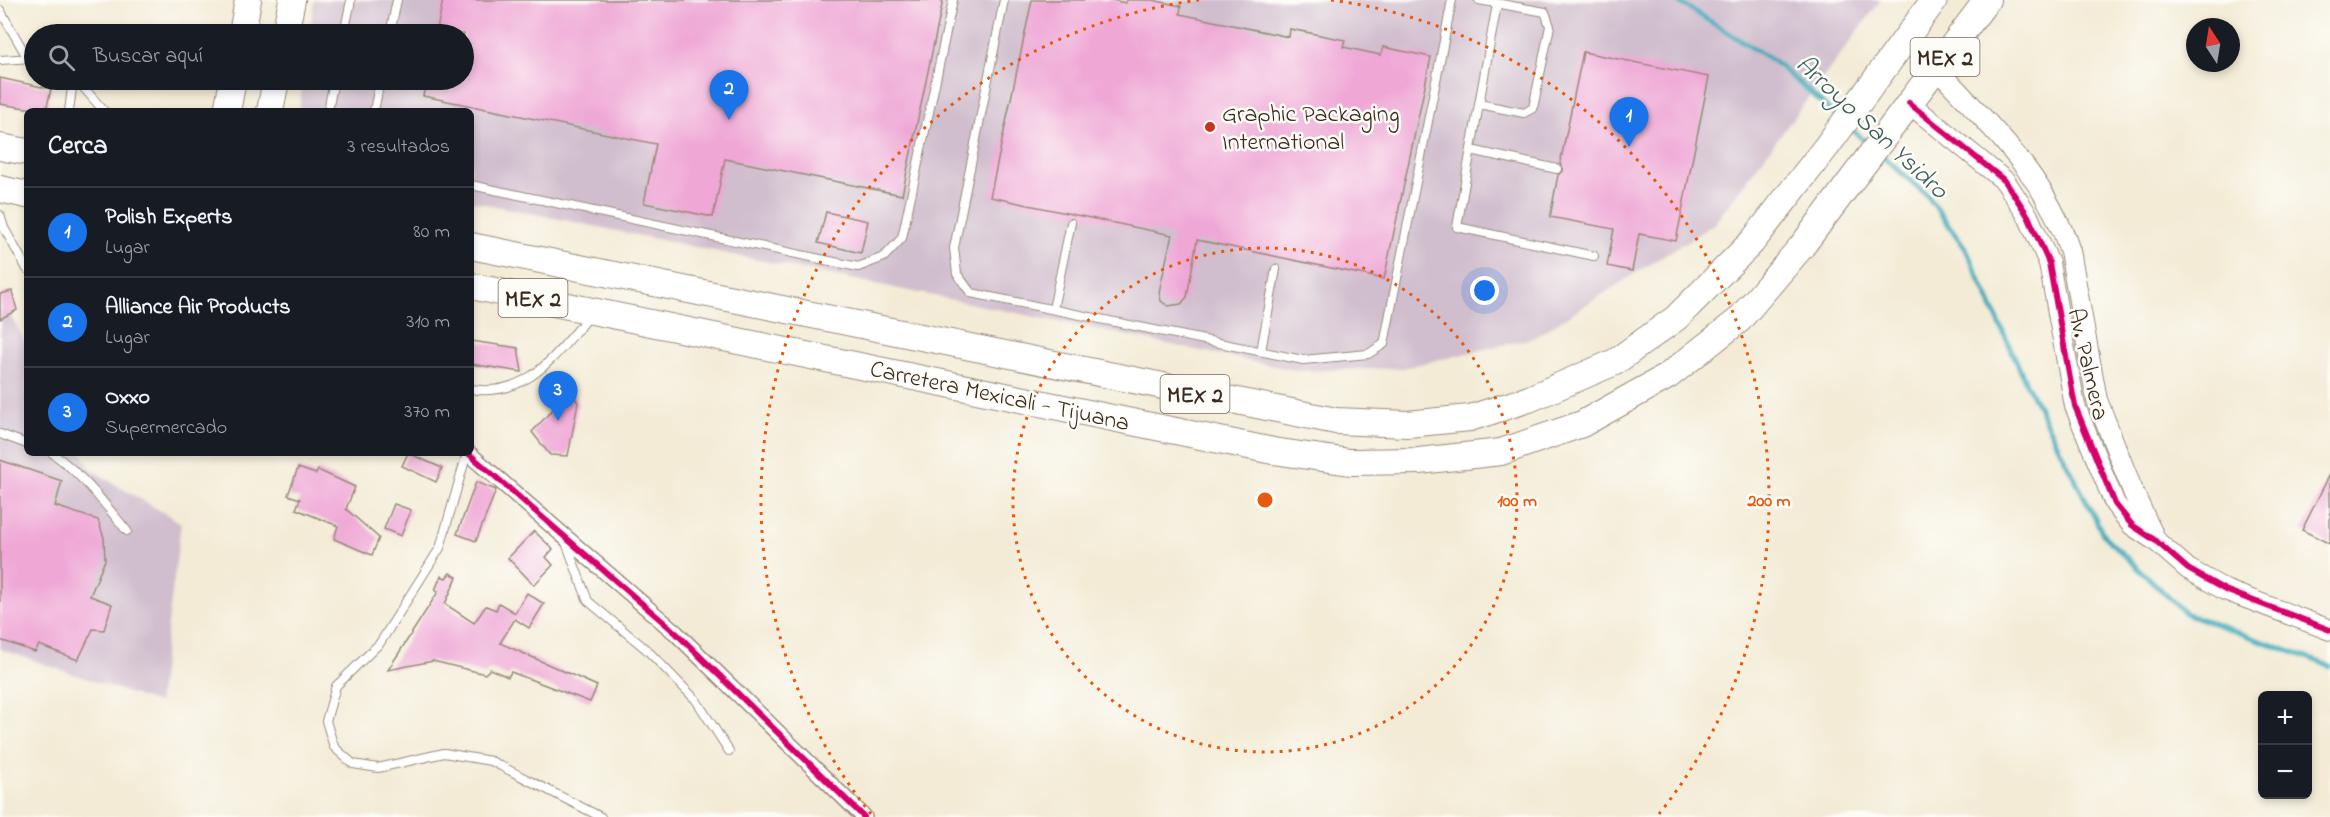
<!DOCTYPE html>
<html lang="es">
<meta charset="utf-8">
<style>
body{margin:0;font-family:"Indie Flower",sans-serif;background:#20242c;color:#f1f3f6}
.controls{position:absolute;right:18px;bottom:18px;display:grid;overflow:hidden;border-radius:9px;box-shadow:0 3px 9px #0003}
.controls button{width:54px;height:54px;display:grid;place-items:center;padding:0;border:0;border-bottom:2px solid #363941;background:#171b24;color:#f1f3f6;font:30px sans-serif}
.compass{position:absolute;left:2186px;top:18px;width:54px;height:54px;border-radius:50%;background:#171b24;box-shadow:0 3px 9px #0003;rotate:348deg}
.you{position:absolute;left:1485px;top:291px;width:21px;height:21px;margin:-15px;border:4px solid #fff;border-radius:50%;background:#1a73e8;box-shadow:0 0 0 9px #1a73e833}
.badge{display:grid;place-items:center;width:39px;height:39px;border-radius:50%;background:#1a73e8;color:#fff;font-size:20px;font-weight:700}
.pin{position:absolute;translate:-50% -50px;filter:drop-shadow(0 2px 3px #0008)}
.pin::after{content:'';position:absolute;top:32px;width:21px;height:18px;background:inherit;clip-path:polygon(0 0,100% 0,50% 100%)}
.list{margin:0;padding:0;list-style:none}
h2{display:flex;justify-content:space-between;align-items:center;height:78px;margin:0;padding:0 24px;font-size:26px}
h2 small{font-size:20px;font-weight:400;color:#9ea1a6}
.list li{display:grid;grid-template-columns:39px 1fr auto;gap:18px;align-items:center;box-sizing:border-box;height:90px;padding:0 24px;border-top:2px solid #363941}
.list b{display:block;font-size:22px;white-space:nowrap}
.list p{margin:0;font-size:20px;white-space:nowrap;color:#9ea1a6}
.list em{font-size:20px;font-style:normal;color:#9ea1a6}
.icon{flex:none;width:33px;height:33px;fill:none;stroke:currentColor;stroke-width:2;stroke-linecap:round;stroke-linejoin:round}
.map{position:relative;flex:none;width:2330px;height:817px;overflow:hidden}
.search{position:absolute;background:#171b24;box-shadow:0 3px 9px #0003;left:24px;top:24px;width:450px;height:66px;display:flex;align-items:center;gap:15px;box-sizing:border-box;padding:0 21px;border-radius:33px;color:#9ea1a6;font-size:22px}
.panel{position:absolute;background:#171b24;box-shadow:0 3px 9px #0003;left:24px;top:108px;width:450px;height:348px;border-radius:9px}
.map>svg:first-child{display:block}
.industrial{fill:#d0bdcd}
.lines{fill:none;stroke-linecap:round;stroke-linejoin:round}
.stream{stroke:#3caabb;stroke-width:5}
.building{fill:#efa7d6}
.service-casing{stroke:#978a7a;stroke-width:10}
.minor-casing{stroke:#978a7a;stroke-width:18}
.tertiary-casing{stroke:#978a7a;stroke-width:22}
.primary-casing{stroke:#978a7a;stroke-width:28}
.trunk-casing{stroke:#978a7a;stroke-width:28}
.service{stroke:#fff;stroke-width:8}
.minor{stroke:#fff;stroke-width:15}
.tertiary{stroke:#fff;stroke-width:20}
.primary{stroke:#fff;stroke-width:26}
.trunk{stroke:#fff;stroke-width:26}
.cycleway-casing{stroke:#fdfcf7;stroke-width:10}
.cycleway{stroke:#d6006c;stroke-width:6}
.ring{fill:none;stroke:#e8590c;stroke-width:3;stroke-dasharray:3 6}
.poi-dot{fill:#c8321e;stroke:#fdfcf7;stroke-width:2}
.labels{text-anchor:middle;stroke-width:5;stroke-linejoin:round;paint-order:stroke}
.shield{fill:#fdfcf7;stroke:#75695f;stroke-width:1.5}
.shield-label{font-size:22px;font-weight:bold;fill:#3b2a1e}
.poi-label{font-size:24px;fill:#3b2a1e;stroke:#fdfcf7;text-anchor:start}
.street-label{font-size:24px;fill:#3b2a1e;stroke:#fdfcf7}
.water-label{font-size:26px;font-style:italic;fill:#3b5d5d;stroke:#fdfcf7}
.centre{fill:#e8590c;stroke:#fdfcf7;stroke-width:3}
.ring-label{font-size:18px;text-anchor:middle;font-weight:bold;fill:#e8590c;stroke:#fdfcf7;stroke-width:5;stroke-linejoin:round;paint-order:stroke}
</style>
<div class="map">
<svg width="2330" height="817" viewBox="0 0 2330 817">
<rect width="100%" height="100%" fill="#fdfcf7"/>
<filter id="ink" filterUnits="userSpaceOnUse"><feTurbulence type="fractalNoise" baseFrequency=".0167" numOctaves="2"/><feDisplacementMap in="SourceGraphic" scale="12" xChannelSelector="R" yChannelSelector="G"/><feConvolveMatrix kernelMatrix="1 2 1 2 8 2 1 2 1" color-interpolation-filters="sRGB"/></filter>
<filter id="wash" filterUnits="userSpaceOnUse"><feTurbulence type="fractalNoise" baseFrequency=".008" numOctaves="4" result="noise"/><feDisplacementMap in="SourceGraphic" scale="24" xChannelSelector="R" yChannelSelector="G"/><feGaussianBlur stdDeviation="1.35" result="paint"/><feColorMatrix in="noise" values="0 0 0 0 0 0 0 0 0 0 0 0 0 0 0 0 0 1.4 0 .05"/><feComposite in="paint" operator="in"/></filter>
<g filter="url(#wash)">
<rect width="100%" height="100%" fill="#f3ebd6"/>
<g class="industrial">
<path d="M314,0H1881L1714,224L1533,338L1403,368L1299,371L471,201V111H299L303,80H464V34H310Z"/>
<path d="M0,294L27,346V453H82L91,470L181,523L158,703L0,649Z"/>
</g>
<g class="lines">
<g class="stream">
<path d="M1676,0L1775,62L1840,119"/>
<path d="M1849,127L1869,145"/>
<path d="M1881,155L1927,195L1966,249L2027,385L2104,536L2185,613L2330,666"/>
</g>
</g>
<g id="blocks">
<g class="building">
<path d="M443,0H943L902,195L725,159L713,217L644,203L656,144L423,96L426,80H464V34H436Z"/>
<path d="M1032,0H1112L1126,3V0H1152L1181,6L1180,14L1289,37L1290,29L1345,40L1343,47L1381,55L1383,47L1431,57L1384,279L1197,240L1187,297L1181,304L1168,306L1161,301L1159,292L1172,235L990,197Z"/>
<path d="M1583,52L1709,77L1676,241L1639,234L1632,271L1607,266L1614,229L1550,217L1558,175L1563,170L1560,164Z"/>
<path d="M0,78L51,89L46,111L0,104Z"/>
<path d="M826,212L868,221L861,253L818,243Z"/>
<path d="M12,291L17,310L0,319V294Z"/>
<path d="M471,341L518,348L522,372L471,364Z"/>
<path d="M573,394L578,403L568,456L550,455L532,432L552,410Z"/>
<path d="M408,453L442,468L436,482L402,466Z"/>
<path d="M0,460L62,481L55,506L98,520L104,538L105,560L90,596L112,604L104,630L93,629L78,660L39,645L35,652L0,640Z"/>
<path d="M298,468L316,474L318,470L355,487L346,509L379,538L372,555L334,539L338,526L296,509L300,499L288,495Z"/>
<path d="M2330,474V544L2302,530Z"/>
<path d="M476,482L496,490L476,541L457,534Z"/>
<path d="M394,504L411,510L401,536L384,529Z"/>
<path d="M534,531L553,549L546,557L553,565L534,585L508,558Z"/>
<path d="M450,573L457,577L445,604L474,623L486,606L496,610L499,603L515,613L527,593L544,604L529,628L515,619L500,643L597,686L590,702L511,672L508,677L490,669L485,674L433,661L388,670L438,592L435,590L441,576L446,578Z"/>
</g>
</g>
</g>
<g filter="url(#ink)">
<use href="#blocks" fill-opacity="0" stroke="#978a7a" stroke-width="1.5"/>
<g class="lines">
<defs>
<g id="service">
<path d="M1004,0L954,248L957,274L971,293L1303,360L1368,354L1384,344L1452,0"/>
<path d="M1479,0L1545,12L1550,26L1533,108L1524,113L1479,104"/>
<path d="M1497,4L1457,227L1594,256"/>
<path d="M0,10L27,57"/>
<path d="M344,34L351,0"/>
<path d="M390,34L397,0"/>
<path d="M0,60L34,58"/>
<path d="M77,80L104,111"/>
<path d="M69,111L73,80"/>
<path d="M328,111L334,80"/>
<path d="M374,111L380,80"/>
<path d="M1471,150L1557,169"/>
<path d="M471,185L858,267L884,257L902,238L953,0"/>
<path d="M0,215L4,228L27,269"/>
<path d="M1053,309L1071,223"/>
<path d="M1261,351L1276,269"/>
<path d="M471,389C529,398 555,354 590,316"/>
<path d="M0,434L27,444"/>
<path d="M52,453C82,474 104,503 127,531"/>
<path d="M467,453L440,548L380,643L336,686L326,721L334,747L353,764L378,768L444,753L491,761L601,817"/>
<path d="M565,540L588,601L647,650L696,700L729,751"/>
</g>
<path id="minor" d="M468,453L676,633L864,817"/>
<g id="tertiary">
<path d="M1936,68C1990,126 2045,175 2070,251L2097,400L2134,494L2156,541"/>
<path d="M1909,103L2005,181L2028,216L2049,263L2075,406L2115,504L2132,525L2156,541L2188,569L2225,590L2330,630"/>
</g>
<g id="primary">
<path d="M242,34L248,0"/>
<path d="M285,34L292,0"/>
<path d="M227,111L233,80"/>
<path d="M270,111L276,80"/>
</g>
<g id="trunk">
<path d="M0,147L27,152"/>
<path d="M0,189L27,195"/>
<path d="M471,246L1336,421L1407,424L1470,418L1529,399L1615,362L1676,318L1752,242L1827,146L1934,0"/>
<path d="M471,286L1273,451L1350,462L1419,461L1501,452L1582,424L1668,376L1739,320L1802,246L1987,0"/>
</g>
</defs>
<use href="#service" class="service-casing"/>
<use href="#minor" class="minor-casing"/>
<use href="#tertiary" class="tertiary-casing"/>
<use href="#primary" class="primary-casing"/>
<use href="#trunk" class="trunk-casing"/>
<use href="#service" class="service"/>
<use href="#minor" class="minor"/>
<use href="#tertiary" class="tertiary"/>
<use href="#primary" class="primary"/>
<use href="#trunk" class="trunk"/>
<defs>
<g id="cycleway">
<path d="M1909,103L2005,181L2028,216L2049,263L2075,406L2115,504L2132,525L2156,541L2188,569L2225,590L2330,630"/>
<path d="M468,453L676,633L864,817"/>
</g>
</defs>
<use href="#cycleway" class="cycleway-casing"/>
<use href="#cycleway" class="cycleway"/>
</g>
</g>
<g class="ring">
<circle cx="1265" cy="500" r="252"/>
<path d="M871 814A504 504 0 0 1 1199 0M1331 0A504 504 0 0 1 1659 814"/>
</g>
<circle class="poi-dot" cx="1210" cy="127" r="6"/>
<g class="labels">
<g class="shield">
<rect x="1910.5" y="38" width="69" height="38" rx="4.5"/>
<rect x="498.5" y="279" width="69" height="38" rx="4.5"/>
<rect x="1160.5" y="375" width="69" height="38" rx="4.5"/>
</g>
<g class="shield-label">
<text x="1945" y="65">MEX 2</text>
<text x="533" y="306">MEX 2</text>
<text x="1195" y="402">MEX 2</text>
</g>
<g class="poi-label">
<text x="1222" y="121">Graphic Packaging<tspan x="1222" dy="28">International</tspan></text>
</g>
<g class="street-label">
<text transform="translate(2089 364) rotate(77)" y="8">Av. Palmera</text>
<text transform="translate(1000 395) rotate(12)" y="8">Carretera Mexicali - Tijuana</text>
</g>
<g class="water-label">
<text transform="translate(1873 126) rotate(43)" y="9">Arroyo San Ysidro</text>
</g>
</g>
<circle cx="1265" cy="500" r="9" class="centre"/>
<g class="ring-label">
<text x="1517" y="506">100 m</text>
<text x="1769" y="506">200 m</text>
</g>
</svg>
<div class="controls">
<button>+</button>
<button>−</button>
</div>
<svg class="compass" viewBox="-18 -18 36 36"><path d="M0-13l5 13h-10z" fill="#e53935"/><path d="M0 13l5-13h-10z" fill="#9ea1a6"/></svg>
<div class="you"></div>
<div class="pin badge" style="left:1629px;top:147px">1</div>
<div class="pin badge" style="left:729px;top:120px">2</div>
<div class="pin badge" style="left:558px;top:421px">3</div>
<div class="search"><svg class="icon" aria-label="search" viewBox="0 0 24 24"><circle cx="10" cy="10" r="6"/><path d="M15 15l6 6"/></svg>Buscar aquí</div>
<section class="panel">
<h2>Cerca<small>3 resultados</small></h2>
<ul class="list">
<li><span class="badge">1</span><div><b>Polish Experts</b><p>Lugar</p></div><em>80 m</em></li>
<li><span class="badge">2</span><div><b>Alliance Air Products</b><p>Lugar</p></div><em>310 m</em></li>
<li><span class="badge">3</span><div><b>Oxxo</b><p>Supermercado</p></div><em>370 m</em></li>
</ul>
</section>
</div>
